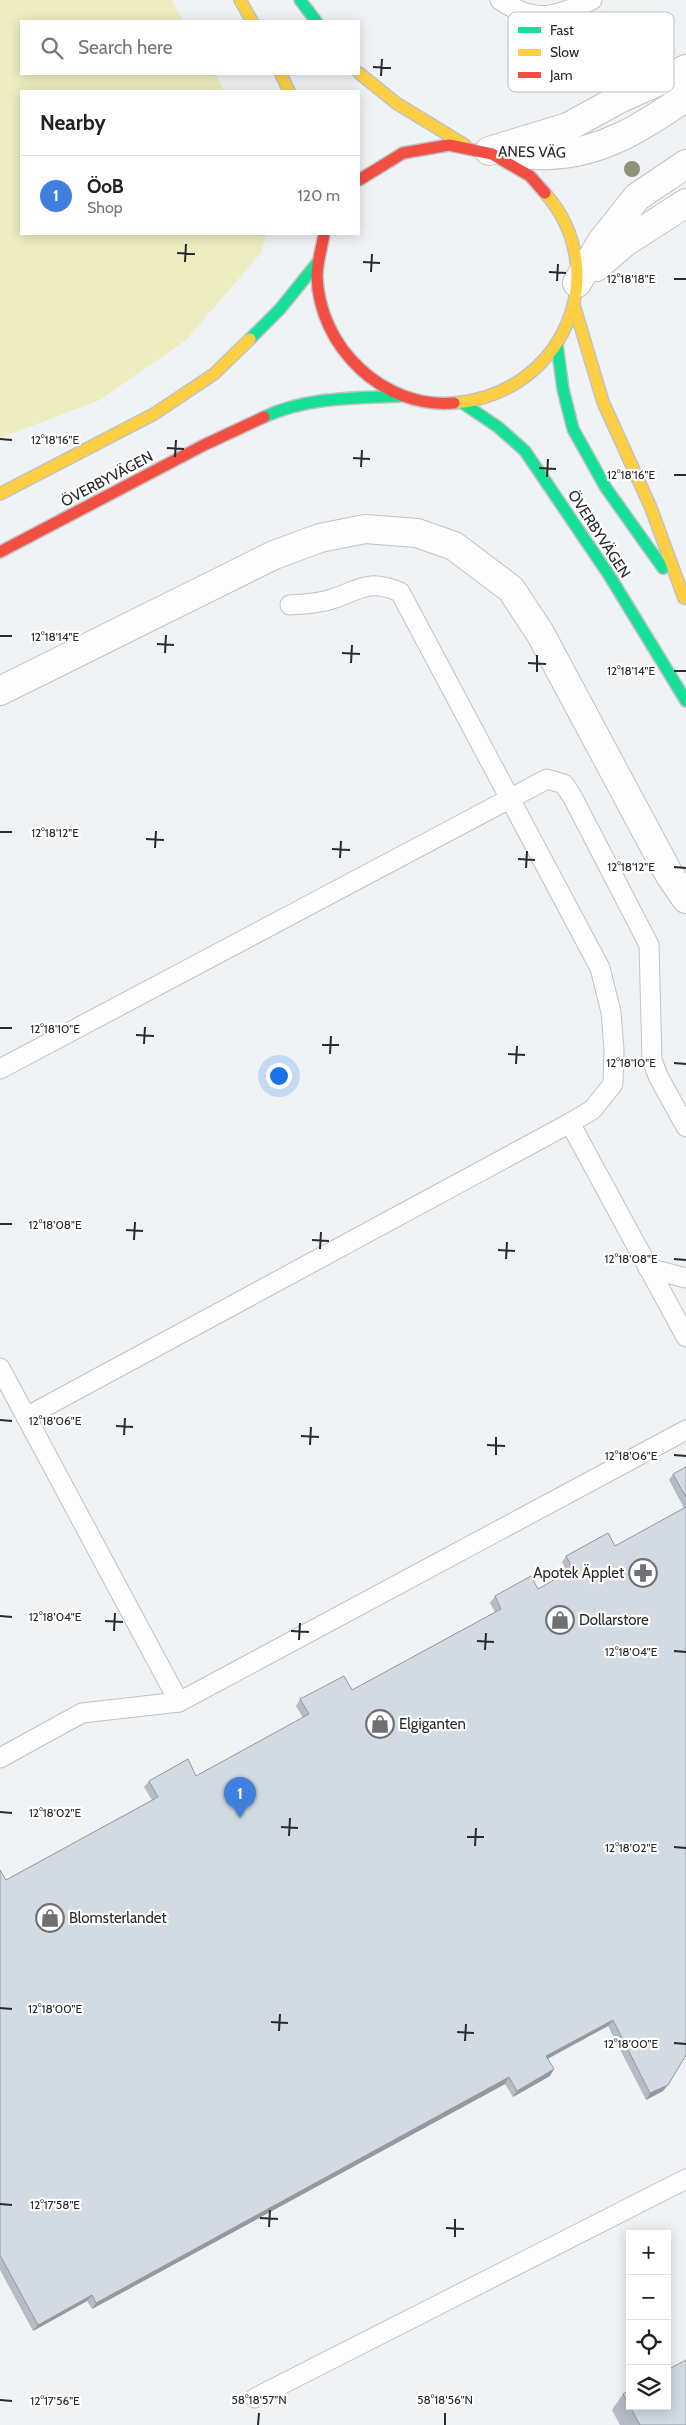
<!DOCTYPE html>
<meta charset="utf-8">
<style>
body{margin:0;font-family:Cabin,sans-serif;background:#f2f2f2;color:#222}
.controls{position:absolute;right:15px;bottom:15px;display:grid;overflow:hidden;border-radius:0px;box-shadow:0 2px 12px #0003}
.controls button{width:45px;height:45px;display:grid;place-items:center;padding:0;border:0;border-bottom:1px solid #e0e0e0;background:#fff;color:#222;font:25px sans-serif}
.you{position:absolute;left:278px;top:1075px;width:18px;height:18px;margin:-12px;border:4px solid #fff;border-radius:50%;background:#1a73e8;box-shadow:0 0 0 8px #1a73e833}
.badge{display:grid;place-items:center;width:32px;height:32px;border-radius:50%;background:#6e7073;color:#fff;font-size:16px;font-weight:700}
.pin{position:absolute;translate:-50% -41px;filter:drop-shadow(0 1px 2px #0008)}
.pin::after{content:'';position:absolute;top:26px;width:18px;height:15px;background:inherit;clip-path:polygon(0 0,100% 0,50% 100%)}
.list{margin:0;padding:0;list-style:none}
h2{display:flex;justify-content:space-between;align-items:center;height:65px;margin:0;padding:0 20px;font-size:21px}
h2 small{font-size:16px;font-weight:400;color:#767676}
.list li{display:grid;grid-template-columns:32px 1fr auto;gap:15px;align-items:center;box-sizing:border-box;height:80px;padding:0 20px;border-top:1px solid #e0e0e0}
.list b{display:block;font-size:19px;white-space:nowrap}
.list p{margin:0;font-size:16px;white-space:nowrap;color:#767676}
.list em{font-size:16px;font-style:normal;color:#767676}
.icon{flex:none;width:28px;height:28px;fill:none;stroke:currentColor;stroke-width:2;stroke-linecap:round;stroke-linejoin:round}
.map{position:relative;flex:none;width:686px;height:2425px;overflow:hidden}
.search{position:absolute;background:#fff;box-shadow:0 2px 12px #0003;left:20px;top:20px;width:340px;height:55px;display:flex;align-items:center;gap:12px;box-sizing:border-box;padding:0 18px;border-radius:0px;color:#767676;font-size:19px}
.panel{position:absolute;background:#fff;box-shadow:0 2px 12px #0003;left:20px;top:90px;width:340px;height:145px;border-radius:0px}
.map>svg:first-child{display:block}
.green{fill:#ededc0}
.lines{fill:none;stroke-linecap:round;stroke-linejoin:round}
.lane-casing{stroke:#c0c2c4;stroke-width:21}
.street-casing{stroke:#c0c2c4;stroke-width:30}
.fast-casing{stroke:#c0c2c4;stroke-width:14}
.slow-casing{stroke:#c0c2c4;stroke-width:14}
.jam-casing{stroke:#c0c2c4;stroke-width:14}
.lane{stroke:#fdfdfe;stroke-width:19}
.street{stroke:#fdfdfe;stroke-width:28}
.fast{stroke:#16e098;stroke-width:11}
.slow{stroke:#ffcf43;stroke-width:11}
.jam{stroke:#f24e42;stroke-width:11}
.tree{fill:#90917b}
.wall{fill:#b5bcc4}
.shaded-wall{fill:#9399a0}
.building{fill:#d2dbe4;stroke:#9399a0}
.ticks{fill:none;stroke:#282a2c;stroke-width:2}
.labels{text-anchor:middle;stroke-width:4.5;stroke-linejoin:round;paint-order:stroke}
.street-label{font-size:15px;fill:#282a2c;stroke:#fff}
.poi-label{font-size:15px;fill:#282a2c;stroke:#fff;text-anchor:start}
.key{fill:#fff;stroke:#bebfc0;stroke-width:1}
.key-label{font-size:14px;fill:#282a2c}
.ticks-label{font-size:12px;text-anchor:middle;fill:#282a2c;stroke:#fff;stroke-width:4.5;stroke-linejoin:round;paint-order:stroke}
</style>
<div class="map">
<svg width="686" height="2425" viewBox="0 0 686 2425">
<rect width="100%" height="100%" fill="#f0f3f6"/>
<path class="green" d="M0,0H171L184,21H21V74H215L225,91H21V234H266L261,253L186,340L100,400L0,438Z"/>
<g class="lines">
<defs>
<g id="lane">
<path d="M500,0C535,24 556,17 592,0"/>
<path d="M290,605C304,604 318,604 332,599C362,589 367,579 400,592L600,968L611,1012L614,1050L613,1084L592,1110L570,1123L686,1337"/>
<path d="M0,1069L547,779L564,784L573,798L649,945L652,1060L658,1076L686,1127"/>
<path d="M648,1268L686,1278"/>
<path d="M0,1368L179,1702"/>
<path d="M26,1417L570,1123"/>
<path d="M0,1758L82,1713L179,1702L686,1430"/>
<path d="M255,2398L686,2179"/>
</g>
<g id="street">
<path d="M489,151L568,127L619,99L686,69"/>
<path d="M508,153C522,154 536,156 550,155C603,153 644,126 686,97"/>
<path d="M596,267L624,243L686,203"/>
<path d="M577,283L602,241L637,197L686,164"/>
<path d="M0,691L274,555L320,538L365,529L417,533L454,546L511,589L540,633L669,874L686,899"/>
</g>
<g id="fast">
<path d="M300,0L316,21"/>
<path d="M250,339L280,309L318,262"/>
<path d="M557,345L563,389L573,429L606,488L663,568"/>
<path d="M464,404L498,427L525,451L609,575L686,701"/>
<path d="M264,417C307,397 354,398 400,396"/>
</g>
<g id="slow">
<path d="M240,0L252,21"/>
<path d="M359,73L396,103L465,145"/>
<path d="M281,74L289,91"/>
<path d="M574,305L603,402L651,508L684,598"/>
<path d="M454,403C561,395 616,274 545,193"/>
<path d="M0,494L154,414L214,374L250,339"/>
</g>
<g id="jam">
<path d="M359,180L403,153L449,145L492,154L530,176L545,193"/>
<path d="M324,234C322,247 317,263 317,276C319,347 383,409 454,403"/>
<path d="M0,552L204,445L264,417"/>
</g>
</defs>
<use href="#lane" class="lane-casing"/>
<use href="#street" class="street-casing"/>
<use href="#fast" class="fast-casing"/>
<use href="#slow" class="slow-casing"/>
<use href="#jam" class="jam-casing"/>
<use href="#lane" class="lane"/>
<use href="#street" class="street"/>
<use href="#fast" class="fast"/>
<use href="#slow" class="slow"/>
<use href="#jam" class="jam"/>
</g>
<circle class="tree" cx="632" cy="169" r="8"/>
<g class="wall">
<path d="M686,1467V2055L663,2091L646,2100L608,2026L548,2059L550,2076L513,2097L505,2084L92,2309L87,2301L33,2331L0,2270V1870L6,1880L152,1800L144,1787L149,1781L196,1776L303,1718L296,1706L300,1699L352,1690L495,1612L490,1603L495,1596L538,1589L567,1572L562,1562L566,1556L615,1546L684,1508L669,1480L673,1474Z"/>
<path d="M623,2394L686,2425H620L612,2410Z"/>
</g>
<g class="shaded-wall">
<path d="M613,2020L608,2026L541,2062L546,2056Z"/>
<path d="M554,2069L550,2076L513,2097L517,2091Z"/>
<path d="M509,2077L505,2084L92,2309L96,2303Z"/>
<path d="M668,2085L663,2091L646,2100L650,2093Z"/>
<path d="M92,2295L87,2301L33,2331L38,2325Z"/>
</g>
<g class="building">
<path d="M686,1467V1497L673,1474Z"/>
<path d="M686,1507V2055L668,2085L650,2093L613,2020L546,2056L554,2069L517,2091L509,2077L96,2303L92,2295L38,2325L0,2255V1870L6,1880L158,1797L149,1781L188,1759L196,1776L309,1714L300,1699L344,1676L352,1690L501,1609L495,1596L531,1576L538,1589L573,1569L566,1556L608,1533L615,1546Z"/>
<path d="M686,2360V2425H640L623,2394L630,2390V2406H667V2370Z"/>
</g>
<path class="ticks" d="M373,67L391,68M381,76L382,59M177,253L195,254M185,262L186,244M363,262L380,263M371,272L372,254M549,272L566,273M674,279H686M557,281L558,264M0,439L12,440M167,448L184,449M175,457L176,440M353,458L370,459M361,467L362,450M539,468L556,469M674,475H686M547,477L548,459M0,636H12M157,644L174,645M165,653L166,635M342,653L360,654M351,663L352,645M528,663L546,664M674,671H686M537,672V655M0,832H12M146,839L164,840M155,848L156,831M332,849L350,850M340,858L341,841M518,859L535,860M674,867L686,868M526,868L527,851M0,1028H12M136,1035L154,1036M144,1044L145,1027M322,1045H339M330,1054L331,1036M508,1054L525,1055M674,1063L686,1064M516,1064L517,1046M0,1224H12M126,1230L143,1231M134,1240L135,1222M312,1240L329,1241M320,1249L321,1232M498,1250L515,1251M506,1259L507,1242M674,1259L686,1260M0,1420L12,1421M116,1426L133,1427M124,1435L125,1418M301,1436L319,1437M310,1445L311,1427M487,1445L505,1446M496,1455V1437M674,1455L686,1456M0,1616L12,1617M105,1621L123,1622M114,1631L115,1613M291,1631L309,1632M299,1640L300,1623M477,1641L494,1642M485,1650L486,1633M674,1651L686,1652M0,1812L12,1813M281,1827L298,1828M289,1836L290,1818M467,1837H484M475,1846L476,1828M674,1847L686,1848M0,2008L12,2009M271,2022L288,2023M279,2031L280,2014M457,2032L474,2033M465,2041L466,2024M674,2043L686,2044M0,2204L12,2205M260,2218L278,2219M269,2227L270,2210M446,2228L464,2229M455,2237V2219M0,2400L12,2401M258,2425L259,2413M445,2425V2413"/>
<defs>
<symbol id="pharmacy-ring" viewBox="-11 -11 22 22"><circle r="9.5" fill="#fff" stroke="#6e7073" stroke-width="1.5"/><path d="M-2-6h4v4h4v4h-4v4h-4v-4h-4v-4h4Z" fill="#6e7073"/></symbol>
<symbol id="shop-ring" viewBox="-11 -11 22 22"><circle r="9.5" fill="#fff" stroke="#6e7073" stroke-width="1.5"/><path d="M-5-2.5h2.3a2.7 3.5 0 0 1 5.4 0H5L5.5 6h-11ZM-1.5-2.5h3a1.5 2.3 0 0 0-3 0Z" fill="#6e7073"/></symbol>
</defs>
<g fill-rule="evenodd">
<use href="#pharmacy-ring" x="627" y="1557" width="32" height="32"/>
<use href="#shop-ring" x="544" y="1604" width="32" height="32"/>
<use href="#shop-ring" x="364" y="1708" width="32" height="32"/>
<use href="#shop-ring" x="34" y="1902" width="32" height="32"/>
</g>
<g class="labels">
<g class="street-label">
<text transform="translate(532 152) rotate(1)" y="5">ANES VÄG</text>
<text transform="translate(107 479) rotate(-28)" y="5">ÖVERBYVÄGEN</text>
<text transform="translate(599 534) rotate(57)" y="5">ÖVERBYVÄGEN</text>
</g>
<g class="poi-label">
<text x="624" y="1578" text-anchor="end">Apotek Äpplet</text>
<text x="579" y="1625">Dollarstore</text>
<text x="399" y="1729">Elgiganten</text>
<text x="69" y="1923">Blomsterlandet</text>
</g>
</g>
<rect x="508" y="12" width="166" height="80" rx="8" class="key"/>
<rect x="518" y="27" width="23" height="6" fill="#16e098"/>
<rect x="518" y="49" width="23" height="7" fill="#ffcf43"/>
<rect x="518" y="72" width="23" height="6" fill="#f24e42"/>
<g class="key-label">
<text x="550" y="35">Fast</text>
<text x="550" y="57">Slow</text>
<text x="550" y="80">Jam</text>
</g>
<g class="ticks-label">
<text x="631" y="283">12°18'18"E</text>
<text x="55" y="444">12°18'16"E</text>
<text x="631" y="479">12°18'16"E</text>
<text x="55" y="641">12°18'14"E</text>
<text x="631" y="675">12°18'14"E</text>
<text x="55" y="837">12°18'12"E</text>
<text x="631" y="871">12°18'12"E</text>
<text x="55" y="1033">12°18'10"E</text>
<text x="631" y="1067">12°18'10"E</text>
<text x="55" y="1229">12°18'08"E</text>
<text x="631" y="1263">12°18'08"E</text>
<text x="55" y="1425">12°18'06"E</text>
<text x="631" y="1460">12°18'06"E</text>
<text x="55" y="1621">12°18'04"E</text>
<text x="631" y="1656">12°18'04"E</text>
<text x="55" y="1817">12°18'02"E</text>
<text x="631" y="1852">12°18'02"E</text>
<text x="55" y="2013">12°18'00"E</text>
<text x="631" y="2048">12°18'00"E</text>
<text x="55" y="2209">12°17'58"E</text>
<text x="259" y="2404">58°18'57"N</text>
<text x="445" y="2404">58°18'56"N</text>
<text x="55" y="2405">12°17'56"E</text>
</g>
</svg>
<div class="controls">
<button>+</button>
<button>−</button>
<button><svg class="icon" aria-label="locate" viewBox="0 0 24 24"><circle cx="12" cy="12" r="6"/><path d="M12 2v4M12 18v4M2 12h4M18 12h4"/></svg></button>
<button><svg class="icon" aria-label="layers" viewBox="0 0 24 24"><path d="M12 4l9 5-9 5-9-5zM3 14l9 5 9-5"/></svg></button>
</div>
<div class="you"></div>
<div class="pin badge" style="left:240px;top:1818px;background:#3f7fe0">1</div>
<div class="search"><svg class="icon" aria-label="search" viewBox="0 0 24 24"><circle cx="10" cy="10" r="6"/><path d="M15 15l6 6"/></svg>Search here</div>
<section class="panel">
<h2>Nearby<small></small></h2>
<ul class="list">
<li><span class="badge" style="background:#3f7fe0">1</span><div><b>ÖoB</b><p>Shop</p></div><em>120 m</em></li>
</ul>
</section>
</div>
